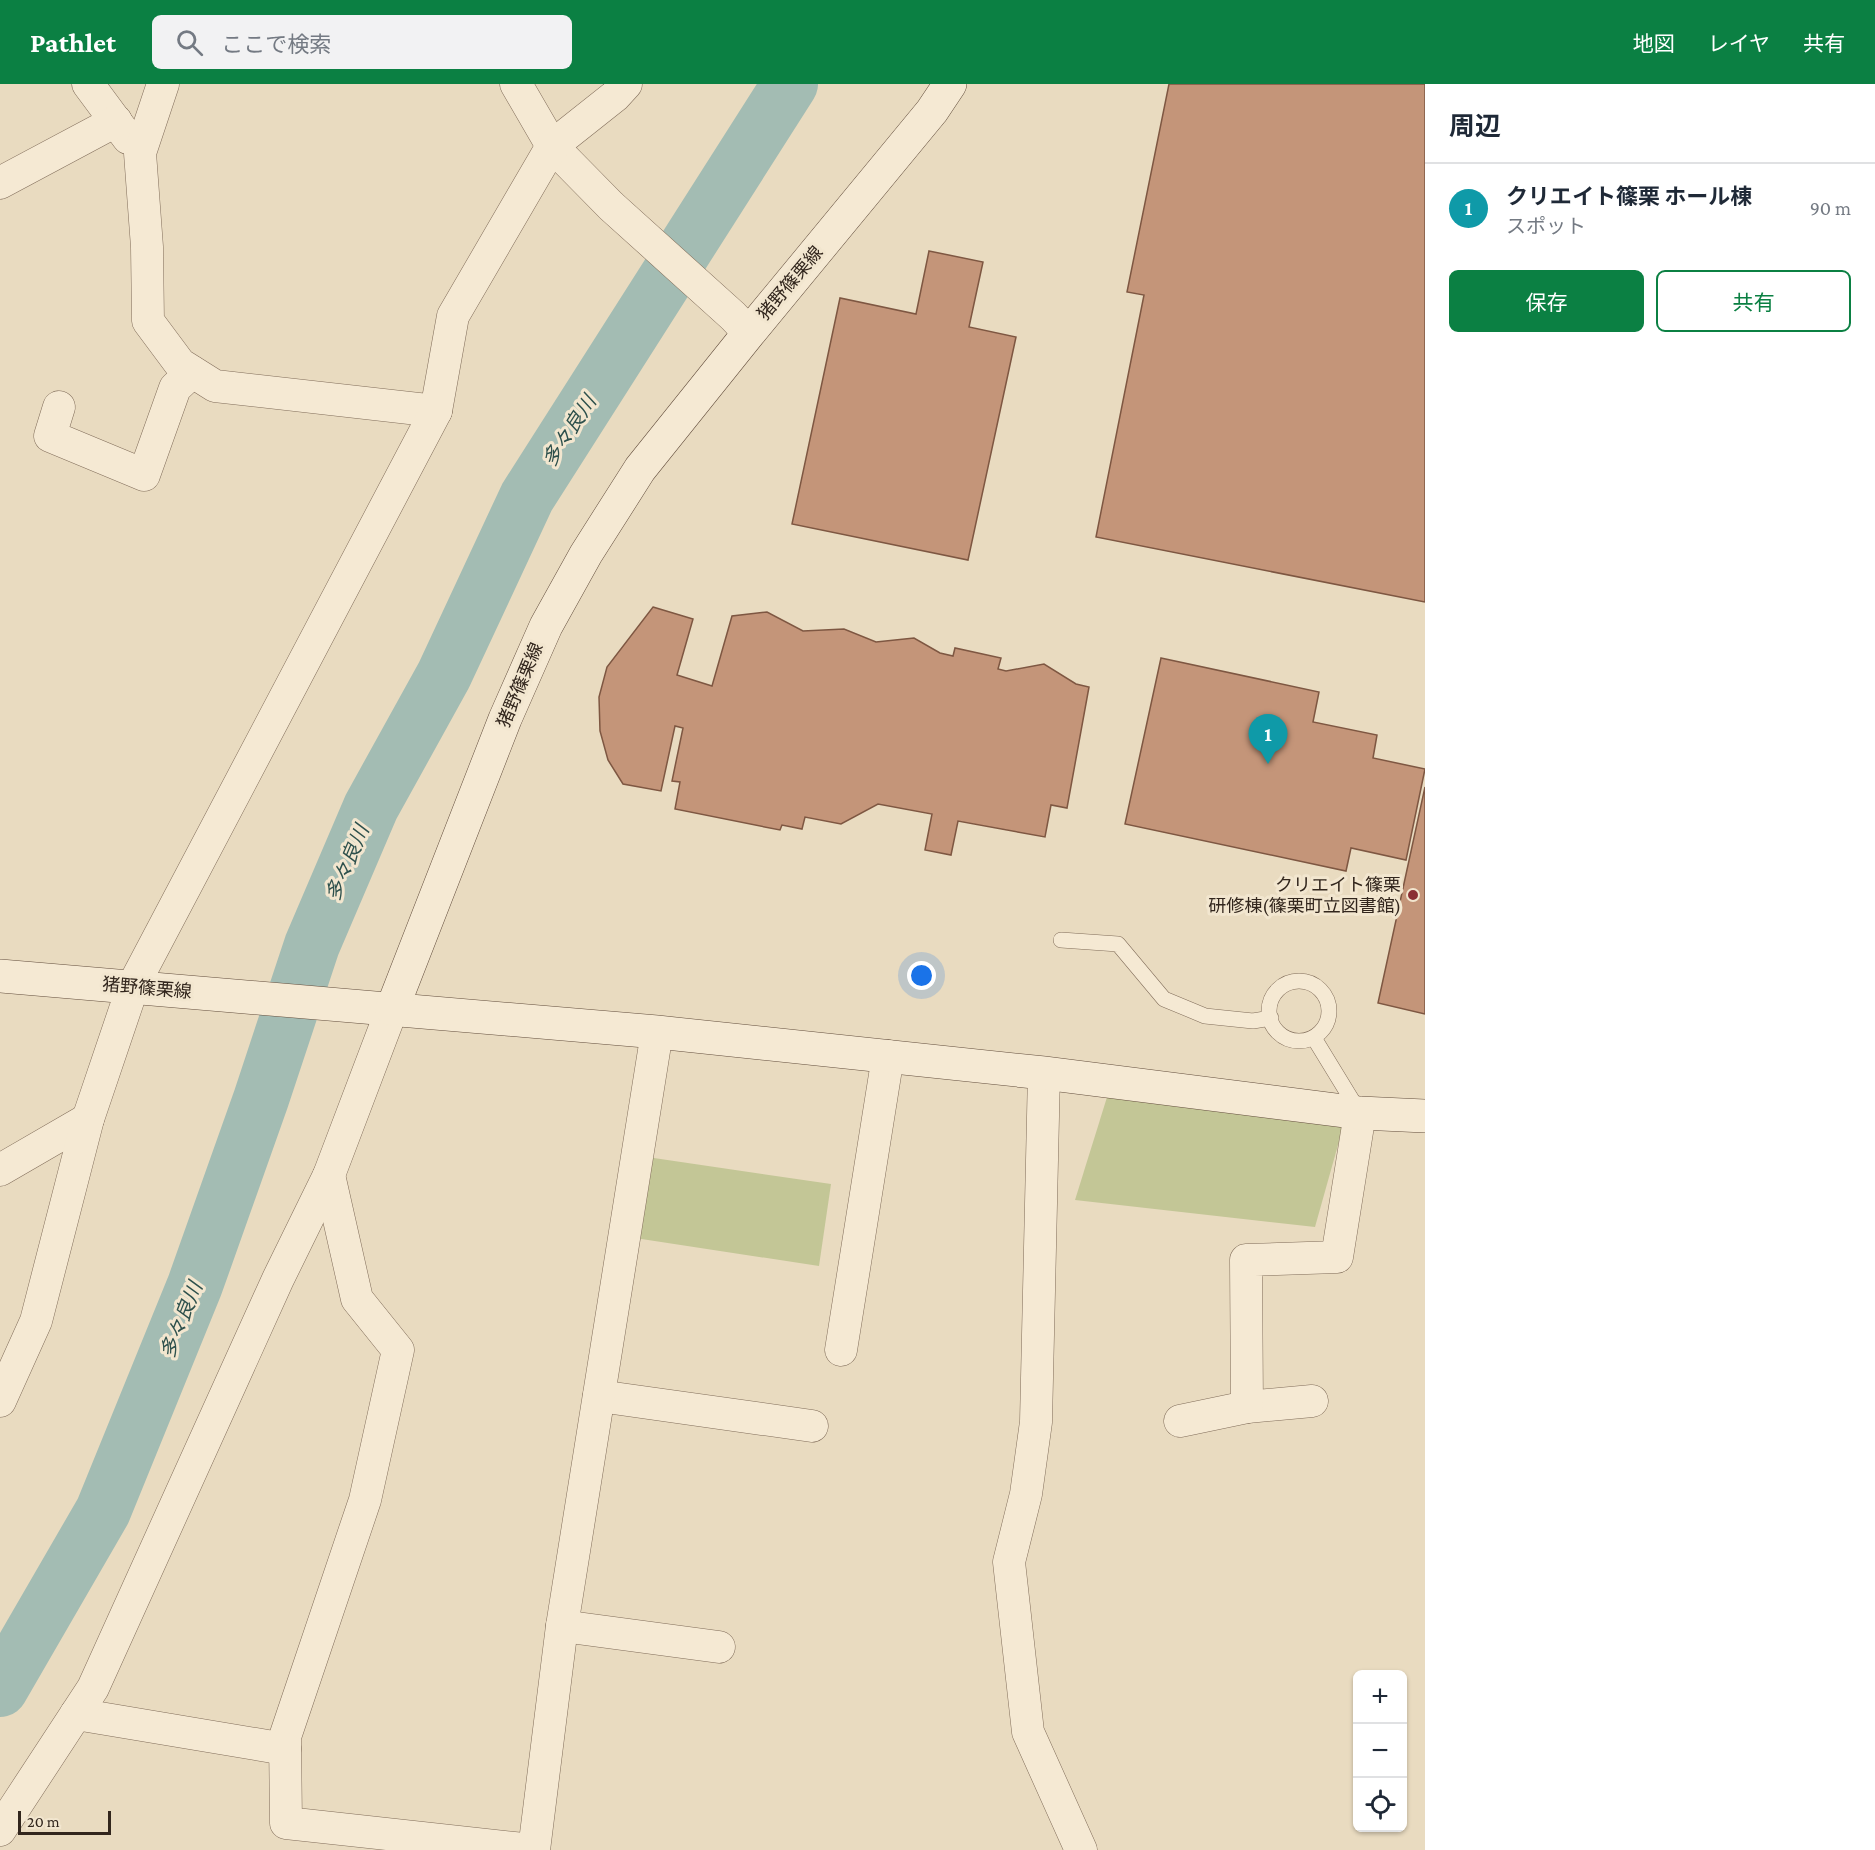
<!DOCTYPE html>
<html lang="ja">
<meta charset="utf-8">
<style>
body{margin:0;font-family:"Crimson Pro","Noto Sans JP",serif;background:#f2f2f3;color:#1f2937}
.controls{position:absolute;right:18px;bottom:18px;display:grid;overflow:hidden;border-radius:9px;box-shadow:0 2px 4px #0004}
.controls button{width:54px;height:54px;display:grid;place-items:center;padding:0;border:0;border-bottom:2px solid #e0e1e3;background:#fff;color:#1f2937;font:30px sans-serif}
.scale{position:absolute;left:18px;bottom:15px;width:93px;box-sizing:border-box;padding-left:6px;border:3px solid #32261d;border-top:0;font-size:16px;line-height:21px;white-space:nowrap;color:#32261d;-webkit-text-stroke:4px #f2e6cf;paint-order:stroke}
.you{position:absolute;left:922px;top:892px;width:21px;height:21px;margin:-15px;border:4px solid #fff;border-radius:50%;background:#1a73e8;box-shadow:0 0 0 9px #1a73e833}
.badge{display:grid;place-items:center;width:39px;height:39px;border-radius:50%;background:#0b8043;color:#fff;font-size:20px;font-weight:700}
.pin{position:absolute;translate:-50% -50px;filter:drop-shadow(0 2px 3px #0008)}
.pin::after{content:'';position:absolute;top:32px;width:21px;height:18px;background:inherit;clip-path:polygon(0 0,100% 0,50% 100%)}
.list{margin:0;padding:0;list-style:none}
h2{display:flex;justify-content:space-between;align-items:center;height:78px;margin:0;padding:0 24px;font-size:26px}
h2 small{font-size:20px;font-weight:400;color:#747a83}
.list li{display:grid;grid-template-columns:39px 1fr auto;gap:18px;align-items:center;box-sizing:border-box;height:90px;padding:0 24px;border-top:2px solid #e0e1e3}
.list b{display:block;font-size:22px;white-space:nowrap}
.list p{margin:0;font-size:20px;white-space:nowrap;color:#747a83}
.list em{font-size:20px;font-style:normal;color:#747a83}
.actions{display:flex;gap:12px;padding:18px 24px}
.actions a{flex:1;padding:14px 0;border:2px solid #0b8043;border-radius:9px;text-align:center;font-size:21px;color:#0b8043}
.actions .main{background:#0b8043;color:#fff}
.icon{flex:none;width:33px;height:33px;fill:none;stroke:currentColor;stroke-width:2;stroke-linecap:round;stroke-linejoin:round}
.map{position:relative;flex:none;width:1425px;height:1766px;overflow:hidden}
header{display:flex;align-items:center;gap:36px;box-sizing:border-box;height:84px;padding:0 30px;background:#0b8043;color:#fff}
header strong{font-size:28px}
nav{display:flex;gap:33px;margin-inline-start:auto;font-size:21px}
.search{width:420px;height:54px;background:#f2f2f3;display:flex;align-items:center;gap:15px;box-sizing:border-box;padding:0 21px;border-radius:9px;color:#747a83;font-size:22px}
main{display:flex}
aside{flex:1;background:#fff}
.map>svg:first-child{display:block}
.green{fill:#c3c696}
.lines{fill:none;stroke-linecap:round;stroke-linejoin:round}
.river{stroke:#a3bcb3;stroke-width:56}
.building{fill:#c49579;stroke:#7e5742;stroke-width:1.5}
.lane-casing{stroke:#816d5a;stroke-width:16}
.street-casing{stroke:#816d5a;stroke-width:33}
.secondary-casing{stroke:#634e3d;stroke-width:34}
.lane{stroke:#f5e9d3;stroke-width:15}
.street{stroke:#f5e9d3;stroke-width:32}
.secondary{stroke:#f5e9d3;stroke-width:33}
.poi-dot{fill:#8b2f34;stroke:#f2e6cf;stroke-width:2}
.labels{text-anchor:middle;stroke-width:6;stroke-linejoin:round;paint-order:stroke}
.street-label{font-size:18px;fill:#32261d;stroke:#f2e6cf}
.poi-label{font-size:18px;fill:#32261d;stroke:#f2e6cf;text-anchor:end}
.water-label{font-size:20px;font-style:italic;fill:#2d504c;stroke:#f2e6cf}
</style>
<header>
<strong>Pathlet</strong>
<div class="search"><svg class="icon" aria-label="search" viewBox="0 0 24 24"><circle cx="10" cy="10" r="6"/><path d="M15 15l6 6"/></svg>ここで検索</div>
<nav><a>地図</a><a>レイヤ</a><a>共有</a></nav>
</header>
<main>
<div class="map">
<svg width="1425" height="1766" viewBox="0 0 1425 1766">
<rect width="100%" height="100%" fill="#e9dbc0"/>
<g class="green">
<path d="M1108,1010L1345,1036L1315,1143L1075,1116Z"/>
<path d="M647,1073L831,1100L819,1182L635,1154Z"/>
</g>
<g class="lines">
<path class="river" d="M0,1605L103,1427L195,1201L261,1015L312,861L371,723L444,591L527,413L790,0"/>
</g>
<g class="building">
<path d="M1169,0H1425V518L1096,453L1144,211L1127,208Z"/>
<path d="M929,167L983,178L969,243L1016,253L968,476L792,440L840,214L916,230Z"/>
<path d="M653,523L693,535L677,591L712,602L732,532L767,528L803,547L844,545L876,558L914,554L940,569L953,572L955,564L1001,574L998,585L1006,587L1044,580L1076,600L1089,603L1067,724L1051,721L1045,753L958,737L951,771L925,766L932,730L878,720L841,740L805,733L802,745L782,741L780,746L675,725L680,698L672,697L683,644L675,642L661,707L623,700L608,676L600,647L599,613L607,583Z"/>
<path d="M1161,574L1319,608L1313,638L1377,651L1373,674L1425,685L1406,776L1351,764L1346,787L1125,740Z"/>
<path d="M1425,703V930L1378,919Z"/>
</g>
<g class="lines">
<defs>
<g id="lane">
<path d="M1061,856L1118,860L1164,915L1205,932L1253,937L1271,934"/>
<circle cx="1299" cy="927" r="30"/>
<path d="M1314,954L1358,1026"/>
</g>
<g id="street">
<path d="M88,0L128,54"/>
<path d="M163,0L140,69L147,163L148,237L180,280L215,302L436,327"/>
<path d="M516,0L552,62L611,122L733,232L749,249"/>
<path d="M0,99L116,37"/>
<path d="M59,323L50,352L144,391L175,304L192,288"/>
<path d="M1044,989L1036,1338L1026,1410L1009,1478L1028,1648L1081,1766"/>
<path d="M0,1086L88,1035"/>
<path d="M329,1091L357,1215L398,1266L365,1416L285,1653L286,1739L533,1766"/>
<path d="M841,1266L888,972"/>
<path d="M599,1312L812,1342"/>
<path d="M0,1317L36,1237L88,1035L133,902L436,327L453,232L552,62L615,12L626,0"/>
<path d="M1247,1323L1312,1317"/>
<path d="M1180,1337L1247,1323L1246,1176L1337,1173L1360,1029"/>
<path d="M562,1542L719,1563"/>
<path d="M76,1630L285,1665"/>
<path d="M0,1746L93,1604L278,1195L329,1091L392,925"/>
<path d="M534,1766L562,1542L657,948"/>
</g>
<g id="secondary">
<path d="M0,892L657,948L1044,989L1360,1029L1425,1032"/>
<path d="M392,925L505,635L546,542L586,470L640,385L749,249L932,27L950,0"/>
</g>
</defs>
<use href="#lane" class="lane-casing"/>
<use href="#street" class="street-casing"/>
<use href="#secondary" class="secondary-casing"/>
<use href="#lane" class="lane"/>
<use href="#street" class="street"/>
<use href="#secondary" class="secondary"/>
</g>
<circle class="poi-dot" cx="1413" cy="811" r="6"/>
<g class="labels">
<g class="street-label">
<text transform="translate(790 199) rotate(-50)" y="6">猪野篠栗線</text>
<text transform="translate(520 601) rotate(-67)" y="6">猪野篠栗線</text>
<text transform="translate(147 904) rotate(5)" y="6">猪野篠栗線</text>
</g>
<g class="poi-label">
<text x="1401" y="807">クリエイト篠栗<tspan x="1401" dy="21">研修棟(篠栗町立図書館)</tspan></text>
</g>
<g class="water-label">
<text transform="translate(569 347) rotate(-57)" y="7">多々良川</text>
<text transform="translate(347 779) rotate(-67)" y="7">多々良川</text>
<text transform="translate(181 1236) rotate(-68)" y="7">多々良川</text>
</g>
</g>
</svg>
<div class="controls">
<button>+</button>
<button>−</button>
<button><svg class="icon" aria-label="locate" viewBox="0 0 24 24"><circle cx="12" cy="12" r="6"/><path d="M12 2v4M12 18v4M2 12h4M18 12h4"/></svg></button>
</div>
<div class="scale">20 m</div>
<div class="you"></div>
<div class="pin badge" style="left:1268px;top:680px;background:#0f9aa8">1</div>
</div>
<aside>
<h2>周辺<small></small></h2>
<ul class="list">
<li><span class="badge" style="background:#0f9aa8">1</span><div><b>クリエイト篠栗 ホール棟</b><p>スポット</p></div><em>90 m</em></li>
</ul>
<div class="actions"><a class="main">保存</a><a>共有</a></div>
</aside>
</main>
